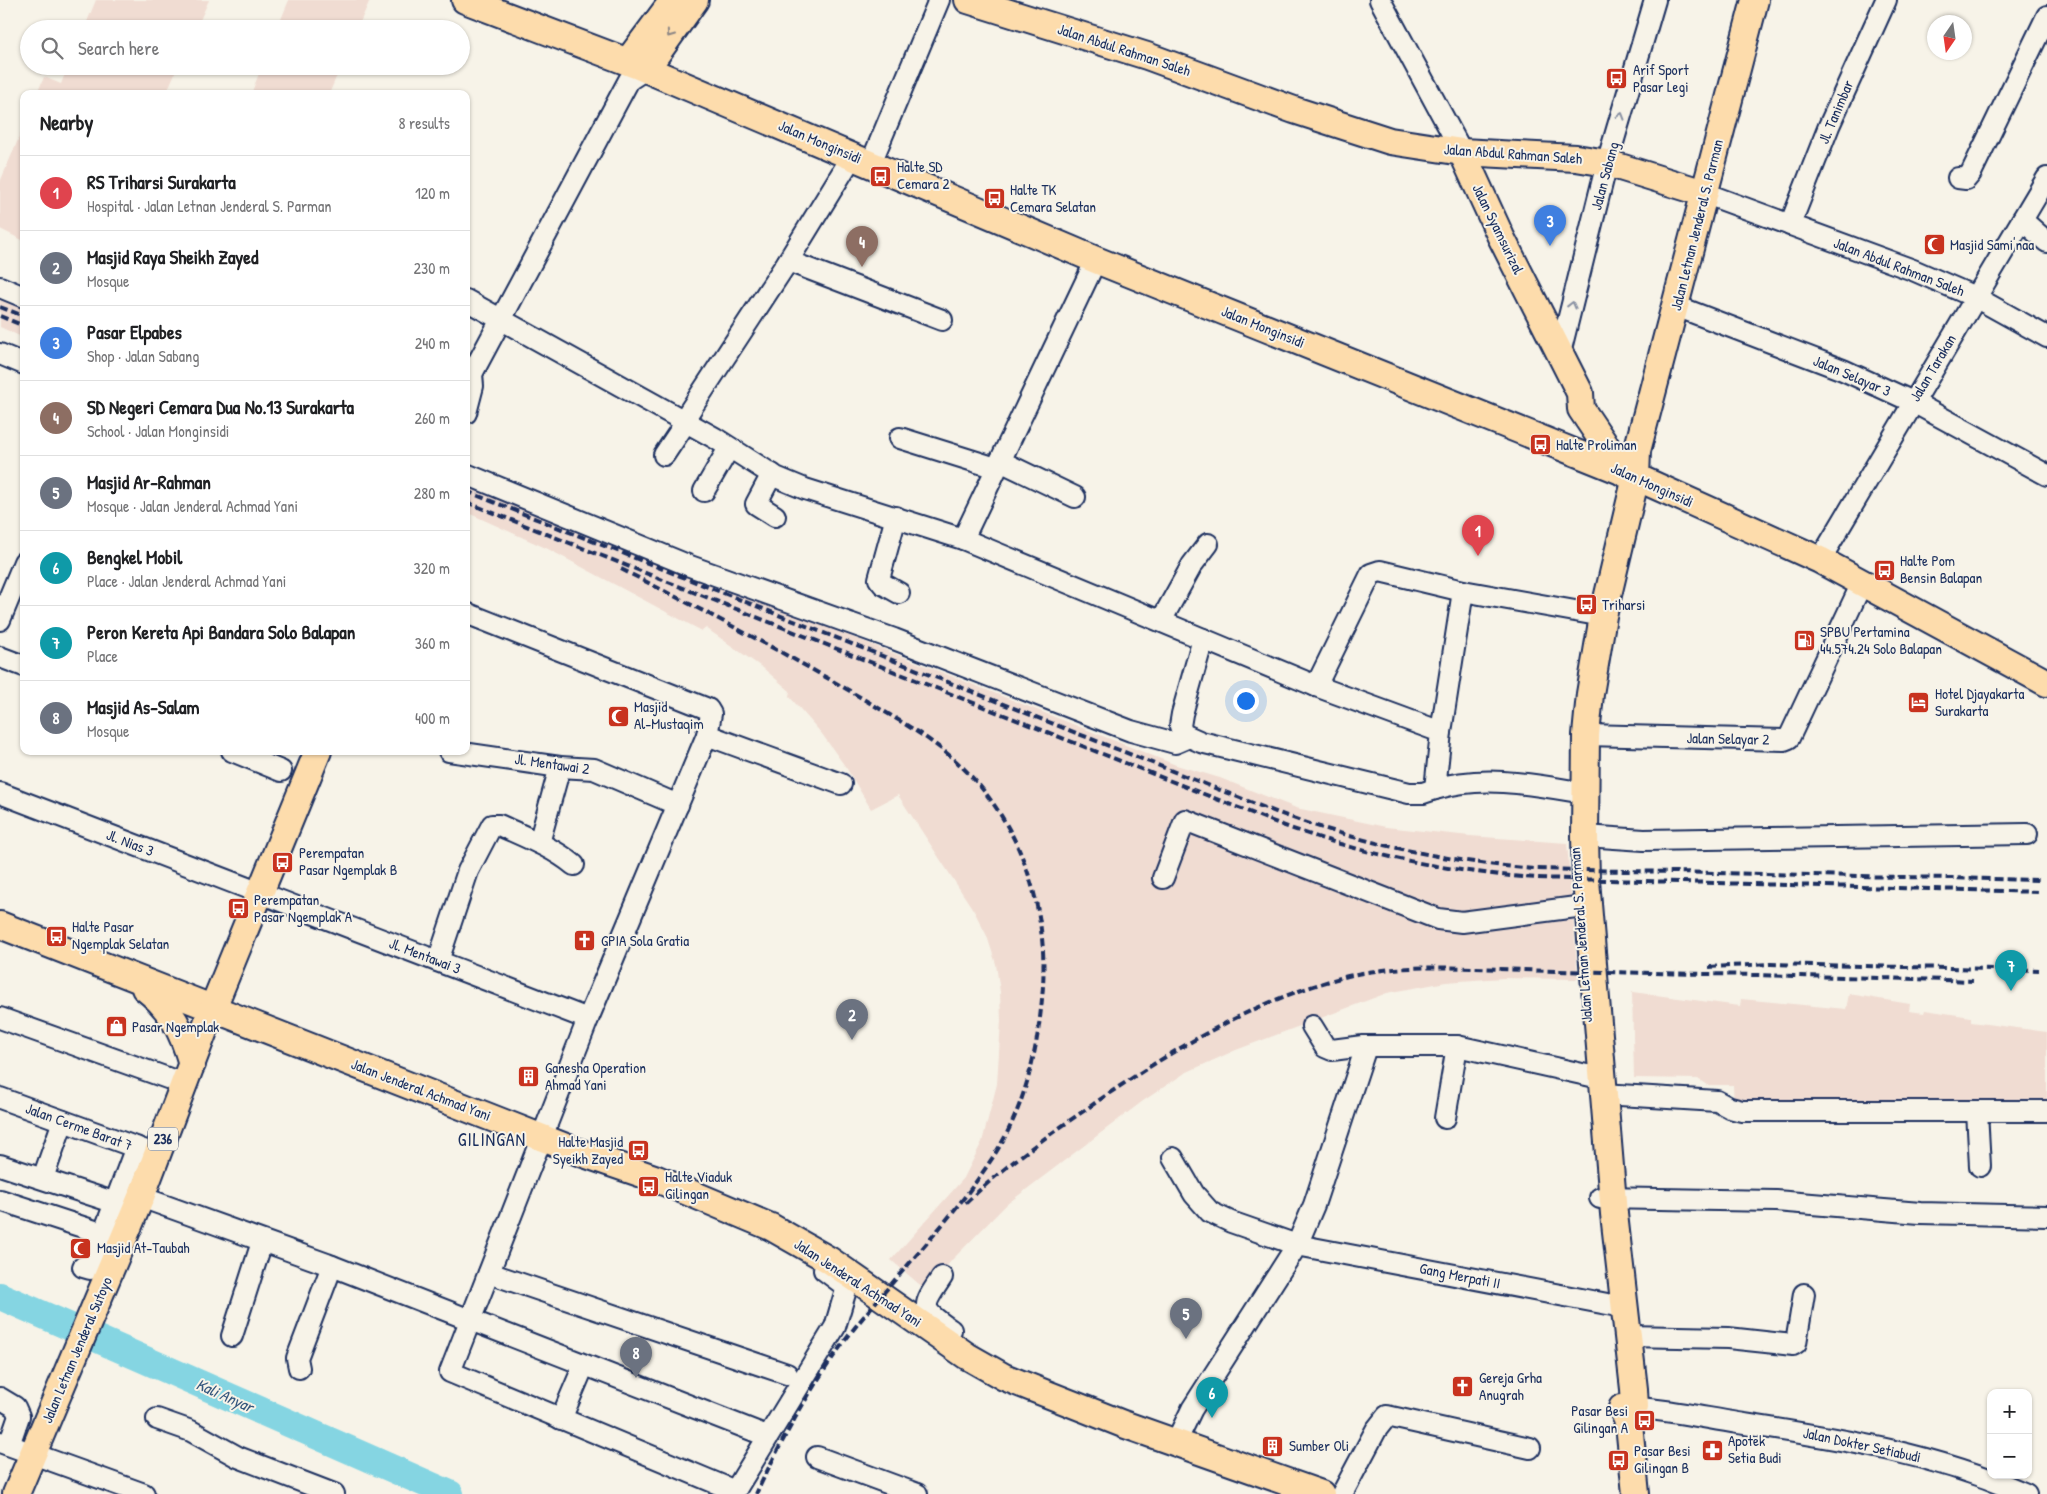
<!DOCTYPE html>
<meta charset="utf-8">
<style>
body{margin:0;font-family:"Patrick Hand",sans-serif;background:#f6f6f6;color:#202124}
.controls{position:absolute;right:15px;bottom:15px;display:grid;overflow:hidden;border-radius:10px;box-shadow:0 1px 4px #0004}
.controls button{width:45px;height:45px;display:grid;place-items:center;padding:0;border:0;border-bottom:1px solid #e0e0e0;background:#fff;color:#202124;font:25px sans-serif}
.compass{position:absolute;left:1927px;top:15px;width:45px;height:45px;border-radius:50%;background:#fff;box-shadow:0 1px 4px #0004;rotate:193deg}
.you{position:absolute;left:1245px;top:700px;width:18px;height:18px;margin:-12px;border:4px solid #fff;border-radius:50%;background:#1a73e8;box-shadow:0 0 0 8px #1a73e833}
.badge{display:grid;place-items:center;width:32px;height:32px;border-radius:50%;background:#c8321e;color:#fff;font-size:16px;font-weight:700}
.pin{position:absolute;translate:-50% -41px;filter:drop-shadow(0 1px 2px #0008)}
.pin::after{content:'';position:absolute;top:26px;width:18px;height:15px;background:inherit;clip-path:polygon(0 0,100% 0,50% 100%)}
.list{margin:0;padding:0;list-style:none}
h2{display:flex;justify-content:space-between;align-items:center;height:65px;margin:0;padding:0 20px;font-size:21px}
h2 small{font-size:16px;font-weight:400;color:#757577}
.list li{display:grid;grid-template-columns:32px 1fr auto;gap:15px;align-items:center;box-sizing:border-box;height:75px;padding:0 20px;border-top:1px solid #e0e0e0}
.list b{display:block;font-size:19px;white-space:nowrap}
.list p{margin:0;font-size:16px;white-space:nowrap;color:#757577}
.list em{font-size:16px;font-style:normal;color:#757577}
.icon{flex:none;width:28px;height:28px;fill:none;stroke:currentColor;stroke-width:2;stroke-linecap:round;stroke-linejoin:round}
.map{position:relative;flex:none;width:2047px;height:1494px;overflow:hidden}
.search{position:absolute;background:#fff;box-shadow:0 1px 4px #0004;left:20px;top:20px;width:450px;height:55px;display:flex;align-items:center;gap:12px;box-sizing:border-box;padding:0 18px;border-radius:28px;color:#757577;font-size:19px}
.panel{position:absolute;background:#fff;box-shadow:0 1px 4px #0004;left:20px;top:90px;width:450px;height:665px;border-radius:10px}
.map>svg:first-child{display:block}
.built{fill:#f0dcd2}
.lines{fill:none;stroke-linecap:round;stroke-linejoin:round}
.river{stroke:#85d5e2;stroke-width:28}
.minor-casing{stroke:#1b2f5e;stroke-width:24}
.major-casing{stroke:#1b2f5e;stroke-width:30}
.minor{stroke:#f7f3e8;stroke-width:20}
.major{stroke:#fddcac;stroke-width:26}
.rail{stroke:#1b2f5e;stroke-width:4;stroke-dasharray:8 4;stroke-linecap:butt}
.oneway{stroke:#8c8685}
.oneway2{stroke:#8991a3}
.labels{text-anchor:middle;stroke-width:4;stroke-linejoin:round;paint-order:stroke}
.shield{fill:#f7f3e8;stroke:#5d6a87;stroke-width:1}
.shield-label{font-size:14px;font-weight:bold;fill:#1b2f5e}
.street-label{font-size:15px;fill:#1b2f5e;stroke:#f7f3e8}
.poi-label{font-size:15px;fill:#1b2f5e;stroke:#f7f3e8;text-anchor:start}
.water-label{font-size:16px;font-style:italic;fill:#36587f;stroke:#f7f3e8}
.quarter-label{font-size:18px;letter-spacing:1px;fill:#1b2f5e;stroke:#f7f3e8}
</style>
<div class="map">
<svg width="2047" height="1494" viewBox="0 0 2047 1494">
<rect width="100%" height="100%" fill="#f7f3e8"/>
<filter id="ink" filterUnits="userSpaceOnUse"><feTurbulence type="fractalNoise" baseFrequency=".02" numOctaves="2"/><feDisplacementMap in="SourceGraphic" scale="10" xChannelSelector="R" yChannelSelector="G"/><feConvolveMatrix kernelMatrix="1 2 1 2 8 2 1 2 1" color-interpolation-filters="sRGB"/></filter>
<g filter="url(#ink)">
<g class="built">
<path d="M96,0H209L196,29H84Z"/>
<path d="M289,0H370L357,29H277Z"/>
<path d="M68,66H178L166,94H37L44,77L61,84Z"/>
<path d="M262,66H341L329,94H251Z"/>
<path d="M24,126V241L0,229V182Z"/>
<path d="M0,296L24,307V338L0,327Z"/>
<path d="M466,484L1176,765L1220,778L1296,808L1386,827L1470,836L1567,843L1578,979L1503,978L1446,982L1387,993L1236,1050L1185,1073L1143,1101L1007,1204L952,1260L926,1290L891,1260L964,1178L982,1142L997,1084L1001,1021L1000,992L996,964L987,936L974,911L898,795L871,809L847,769L822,734L789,696L790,691L763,668L706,628L702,631L548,549L466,512Z"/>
<path d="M1632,992L1740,1006L1741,999L1846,1009L1849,994L1910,1004L1909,1011L1924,1013L1925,1010L1971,1017V1022L2047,1032V1107H1734L1733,1085H1707L1698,1079L1634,1078Z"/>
</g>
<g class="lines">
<path class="river" d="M0,1296L450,1494"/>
<defs>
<g id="minor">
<path d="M1380,0L1462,152"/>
<path d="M871,163L939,0"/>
<path d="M1958,178L1966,179L1971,173L2047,16"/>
<path d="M1704,193L1913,270L1975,297L2047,337"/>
<path d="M2022,220L2047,242"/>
<path d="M1790,225L1829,126L1886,0"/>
<path d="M1096,260L963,539L1316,686L1441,732L1435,789C1484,774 1536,785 1585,793"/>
<path d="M788,261L942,320"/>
<path d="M0,287L24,297"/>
<path d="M466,300L715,438L776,477L805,489L963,539"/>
<path d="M1676,306L1843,370L1913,402L2047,475"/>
<path d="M1560,353L1607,163L1655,0"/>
<path d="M0,354L24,364"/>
<path d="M466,385L629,80L646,69"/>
<path d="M466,413L473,386L472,374"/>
<path d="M683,421L788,261L853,155"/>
<path d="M900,438L996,468"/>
<path d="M664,455L686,422"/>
<path d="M1000,461L1075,497"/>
<path d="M466,474L690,566L894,639L1131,731L1175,743L1189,737"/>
<path d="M772,474L756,504L775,516"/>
<path d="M704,491L729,448"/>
<path d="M896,517L879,579L883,584L899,593"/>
<path d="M1820,560L2047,178"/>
<path d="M466,613L708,709L711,714L707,735L588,1019L450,1372L735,1491L835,1327L846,1290L844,1285L824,1270"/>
<path d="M0,620L24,562"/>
<path d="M1161,621L1192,565L1208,544"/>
<path d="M1203,639L1182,714L1180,726L1183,734L1201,742L1409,793H1423L1435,789"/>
<path d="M0,657L24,666"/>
<path d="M1316,686L1371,574L1380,571L1463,591L1603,616"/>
<path d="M1441,732L1463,591"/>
<path d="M707,735L841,784"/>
<path d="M1586,735L1784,740L1789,738L1862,583"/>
<path d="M232,751L281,771"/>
<path d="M449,751L560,767L594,769L678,805"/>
<path d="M0,793L588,1019"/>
<path d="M1585,836L1644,840L2027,834"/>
<path d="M539,843L560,767"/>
<path d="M1163,878L1185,820L1438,919L1462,922L1576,907"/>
<path d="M438,961L468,871L492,825H499C525,837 552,847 574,865"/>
<path d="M0,1018L184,1084"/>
<path d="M1312,1026L1325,1047L1332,1050L1363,1046H1457L1591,1076H1602"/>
<path d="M1603,1094L1717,1101L1730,1108L1742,1111H2047"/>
<path d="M0,1098L157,1155"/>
<path d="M1977,1112L1980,1166"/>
<path d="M1445,1118L1457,1046"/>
<path d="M1173,1158L1194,1194L1210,1212L1231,1222L1297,1245L1623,1307"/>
<path d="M0,1165L116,1203"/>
<path d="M43,1178L63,1121"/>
<path d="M141,1197L327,1264L767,1436"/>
<path d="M1600,1198L1776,1201L1920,1213L2047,1216"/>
<path d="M0,1200L104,1234"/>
<path d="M83,1267L90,1269L136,1147"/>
<path d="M489,1273L787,1374"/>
<path d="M942,1277C921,1308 920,1308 951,1330"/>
<path d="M232,1336L262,1242"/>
<path d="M1627,1336L1728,1338L1793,1345L1796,1343L1804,1294"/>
<path d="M299,1368L297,1358L332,1266"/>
<path d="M0,1398L15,1407L19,1416L9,1445"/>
<path d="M1622,1407C1660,1408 1700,1417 1738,1423C1841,1439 1930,1452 2026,1494"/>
<path d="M157,1419L191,1431L238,1457L334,1494"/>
<path d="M561,1419L584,1365"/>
<path d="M0,1442L144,1494"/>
<path d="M1176,1442L1192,1409L1297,1245L1314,1205L1366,1047"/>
<path d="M817,1457L917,1494"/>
<path d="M1342,1494L1376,1430L1387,1416L1530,1448"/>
</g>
<g id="major">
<path d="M465,0L636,65L1096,260L1636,477L1820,560L2047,683"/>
<path d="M968,0L1147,56L1294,110L1390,141L1462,152L1576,158L1607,163L1704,193"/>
<path d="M628,61L669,6"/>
<path d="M646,69L695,0"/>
<path d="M1462,152L1501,237L1580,393L1581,409L1624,473"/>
<path d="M0,925L581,1153L657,1179L771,1227L829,1260L967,1356L1004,1377L1123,1424L1321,1494"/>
<path d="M145,988C171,1008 183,1032 192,1064"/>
<path d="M1622,1408L1629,1424L1636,1494"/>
<path d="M1629,1424L1635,1407L1634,1389L1614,1214L1586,880L1585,836L1586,735L1590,694L1603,616L1636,477L1637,451L1755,0"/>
<path d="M16,1494L141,1197L212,1010L318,751"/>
</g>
</defs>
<use href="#minor" class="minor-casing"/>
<use href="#major" class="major-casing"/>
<use href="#minor" class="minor"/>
<use href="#major" class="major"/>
<g class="rail">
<path d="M0,307L24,316"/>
<path d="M0,316L24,326"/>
<path d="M466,491L1268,809C1355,842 1442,861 1535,869L2040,880"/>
<path d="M466,502L1282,825C1364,855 1449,872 1536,878L2040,892"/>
<path d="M621,569C702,610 782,651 860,697C898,720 941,743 971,776C1026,835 1050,919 1042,999C1037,1054 1024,1110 993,1157C956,1214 908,1263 865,1315C820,1369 786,1431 756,1494"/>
<path d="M1709,967L1771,964L2039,970"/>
<path d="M966,1203C1002,1168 1043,1139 1085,1110C1165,1054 1252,1000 1348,976C1409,961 1494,970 1558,971C1696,974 1835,976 1973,981"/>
</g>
</g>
<defs><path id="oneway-chevron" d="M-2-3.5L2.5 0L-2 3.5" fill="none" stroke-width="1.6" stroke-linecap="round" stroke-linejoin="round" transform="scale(1.25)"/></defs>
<use class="oneway" href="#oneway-chevron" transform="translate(670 34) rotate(125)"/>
<g class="oneway2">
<use href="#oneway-chevron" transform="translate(1621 116) rotate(-74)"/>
<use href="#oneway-chevron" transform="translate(1572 305) rotate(-76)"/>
</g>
</g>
<defs>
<symbol id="bus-square" viewBox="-11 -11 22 22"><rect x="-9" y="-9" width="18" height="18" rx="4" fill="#c8321e" stroke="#f7f3e8"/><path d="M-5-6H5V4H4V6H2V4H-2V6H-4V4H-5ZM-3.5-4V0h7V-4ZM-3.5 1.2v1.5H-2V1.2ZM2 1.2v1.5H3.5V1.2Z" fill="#fff"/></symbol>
<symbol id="mosque-square" viewBox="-11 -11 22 22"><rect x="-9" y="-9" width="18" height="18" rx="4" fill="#c8321e" stroke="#f7f3e8"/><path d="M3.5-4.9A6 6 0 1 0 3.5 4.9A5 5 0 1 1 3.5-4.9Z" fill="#fff"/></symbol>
<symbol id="fuel-square" viewBox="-11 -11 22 22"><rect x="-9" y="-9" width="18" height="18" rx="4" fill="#c8321e" stroke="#f7f3e8"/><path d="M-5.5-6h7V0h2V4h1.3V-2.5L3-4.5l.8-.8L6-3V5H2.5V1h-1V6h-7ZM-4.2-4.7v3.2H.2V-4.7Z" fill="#fff"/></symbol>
<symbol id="hotel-square" viewBox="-11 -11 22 22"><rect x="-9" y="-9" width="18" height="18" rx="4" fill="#c8321e" stroke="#f7f3e8"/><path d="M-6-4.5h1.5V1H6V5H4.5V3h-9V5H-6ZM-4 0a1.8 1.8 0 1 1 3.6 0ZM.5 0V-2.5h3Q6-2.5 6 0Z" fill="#fff"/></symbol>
<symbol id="church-square" viewBox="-11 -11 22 22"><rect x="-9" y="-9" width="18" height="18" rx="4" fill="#c8321e" stroke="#f7f3e8"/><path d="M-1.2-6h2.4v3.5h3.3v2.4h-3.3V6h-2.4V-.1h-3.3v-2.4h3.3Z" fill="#fff"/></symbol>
<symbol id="shop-square" viewBox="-11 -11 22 22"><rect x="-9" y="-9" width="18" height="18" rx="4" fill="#c8321e" stroke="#f7f3e8"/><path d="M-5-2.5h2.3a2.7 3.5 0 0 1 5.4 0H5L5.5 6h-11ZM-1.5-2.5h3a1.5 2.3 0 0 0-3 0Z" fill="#fff"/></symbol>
<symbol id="building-square" viewBox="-11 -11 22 22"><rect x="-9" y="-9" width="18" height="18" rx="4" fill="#c8321e" stroke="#f7f3e8"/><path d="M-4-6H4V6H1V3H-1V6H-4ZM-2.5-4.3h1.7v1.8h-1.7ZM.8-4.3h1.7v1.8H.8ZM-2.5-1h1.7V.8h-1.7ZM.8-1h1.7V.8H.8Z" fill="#fff"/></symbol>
<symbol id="pharmacy-square" viewBox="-11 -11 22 22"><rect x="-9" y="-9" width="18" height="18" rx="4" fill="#c8321e" stroke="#f7f3e8"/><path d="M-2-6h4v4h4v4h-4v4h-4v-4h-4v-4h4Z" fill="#fff"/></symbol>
</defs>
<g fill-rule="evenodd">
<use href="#bus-square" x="1604" y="66" width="25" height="25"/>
<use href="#bus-square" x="868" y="164" width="25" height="25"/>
<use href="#bus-square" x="982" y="186" width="25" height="25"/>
<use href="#mosque-square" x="1922" y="232" width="25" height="25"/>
<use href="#bus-square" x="1528" y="432" width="25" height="25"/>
<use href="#bus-square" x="1872" y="558" width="25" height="25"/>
<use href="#bus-square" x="1574" y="592" width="25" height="25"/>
<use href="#fuel-square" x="1792" y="628" width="25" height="25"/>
<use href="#hotel-square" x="1906" y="690" width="25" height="25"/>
<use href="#mosque-square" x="606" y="704" width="25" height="25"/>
<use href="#bus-square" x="270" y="850" width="25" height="25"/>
<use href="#bus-square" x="226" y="896" width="25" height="25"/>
<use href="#bus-square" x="44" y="924" width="25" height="25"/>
<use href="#church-square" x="572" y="928" width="25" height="25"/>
<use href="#shop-square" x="104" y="1014" width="25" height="25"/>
<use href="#building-square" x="516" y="1064" width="25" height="25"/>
<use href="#bus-square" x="626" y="1138" width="25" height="25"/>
<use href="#bus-square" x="636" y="1174" width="25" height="25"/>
<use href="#mosque-square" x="68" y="1236" width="25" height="25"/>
<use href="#church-square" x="1450" y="1374" width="25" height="25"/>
<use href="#bus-square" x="1632" y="1408" width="25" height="25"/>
<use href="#building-square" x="1260" y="1434" width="25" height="25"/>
<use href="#pharmacy-square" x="1700" y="1438" width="25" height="25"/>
<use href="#bus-square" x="1606" y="1448" width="25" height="25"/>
</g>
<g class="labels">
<rect class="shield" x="148" y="1127.5" width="30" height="23" rx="4"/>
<g class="shield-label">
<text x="163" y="1144">236</text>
</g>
<g class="street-label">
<text transform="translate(1124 50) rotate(18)" y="5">Jalan Abdul Rahman Saleh</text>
<text transform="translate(1836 112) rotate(-67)" y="5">Jl. Tanimbar</text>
<text transform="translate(820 142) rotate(23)" y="5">Jalan Monginsidi</text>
<text transform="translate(1513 154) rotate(4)" y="5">Jalan Abdul Rahman Saleh</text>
<text transform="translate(1605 176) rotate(-75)" y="5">Jalan Sabang</text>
<text transform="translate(1697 225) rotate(-76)" y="5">Jalan Letnan Jenderal S. Parman</text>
<text transform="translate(1498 229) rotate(64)" y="5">Jalan Syamsurizal</text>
<text transform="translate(1899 267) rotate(21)" y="5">Jalan Abdul Rahman Saleh</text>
<text transform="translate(1263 327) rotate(22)" y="5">Jalan Monginsidi</text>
<text transform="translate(1933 368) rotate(-59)" y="5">Jalan Tarakan</text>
<text transform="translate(1852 376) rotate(23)" y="5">Jalan Selayar 3</text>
<text transform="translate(1652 485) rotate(24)" y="5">Jalan Monginsidi</text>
<text transform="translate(1728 739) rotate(1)" y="5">Jalan Selayar 2</text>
<text transform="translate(552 764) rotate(8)" y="5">Jl. Mentawai 2</text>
<text transform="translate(130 843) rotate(21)" y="5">Jl. Nias 3</text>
<text transform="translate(1581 935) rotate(-94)" y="5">Jalan Letnan Jenderal S. Parman</text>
<text transform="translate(425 956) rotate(21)" y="5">Jl. Mentawai 3</text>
<text transform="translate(421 1090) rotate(21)" y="5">Jalan Jenderal Achmad Yani</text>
<text transform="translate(79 1127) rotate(20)" y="5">Jalan Cerme Barat 7</text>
<text transform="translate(1460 1276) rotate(11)" y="5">Gang Merpati II</text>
<text transform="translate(858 1283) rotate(33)" y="5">Jalan Jenderal Achmad Yani</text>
<text transform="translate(77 1350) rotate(-67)" y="5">Jalan Letnan Jenderal Sutoyo</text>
<text transform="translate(1862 1445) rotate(12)" y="5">Jalan Dokter Setiabudi</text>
</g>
<g class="poi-label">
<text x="1633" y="75">Arif Sport<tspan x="1633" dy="17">Pasar Legi</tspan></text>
<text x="897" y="172">Halte SD<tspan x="897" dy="17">Cemara 2</tspan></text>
<text x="1010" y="195">Halte TK<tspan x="1010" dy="17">Cemara Selatan</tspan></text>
<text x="1950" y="250">Masjid Sami'naa</text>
<text x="1556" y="450">Halte Proliman</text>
<text x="1900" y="566">Halte Pom<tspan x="1900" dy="17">Bensin Balapan</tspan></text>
<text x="1602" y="610">Triharsi</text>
<text x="1820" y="637">SPBU Pertamina<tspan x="1820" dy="17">44.574.24 Solo Balapan</tspan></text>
<text x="1935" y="699">Hotel Djayakarta<tspan x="1935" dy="17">Surakarta</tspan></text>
<text x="634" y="712">Masjid<tspan x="634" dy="17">Al-Mustaqim</tspan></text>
<text x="299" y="858">Perempatan<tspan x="299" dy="17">Pasar Ngemplak B</tspan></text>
<text x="254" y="905">Perempatan<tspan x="254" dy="17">Pasar Ngemplak A</tspan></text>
<text x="72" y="932">Halte Pasar<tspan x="72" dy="17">Ngemplak Selatan</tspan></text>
<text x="601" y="946">GPIA Sola Gratia</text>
<text x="132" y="1032">Pasar Ngemplak</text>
<text x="545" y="1073">Ganesha Operation<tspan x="545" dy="17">Ahmad Yani</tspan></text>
<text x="623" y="1147" text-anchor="end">Halte Masjid<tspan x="623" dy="17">Syeikh Zayed</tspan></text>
<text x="665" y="1182">Halte Viaduk<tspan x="665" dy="17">Gilingan</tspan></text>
<text x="97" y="1253">Masjid At-Taubah</text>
<text x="1479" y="1383">Gereja Grha<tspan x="1479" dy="17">Anugrah</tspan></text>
<text x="1628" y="1416" text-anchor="end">Pasar Besi<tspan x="1628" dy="17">Gilingan A</tspan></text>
<text x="1728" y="1446">Apotek<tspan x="1728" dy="17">Setia Budi</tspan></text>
<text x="1289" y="1451">Sumber Oli</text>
<text x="1634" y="1456">Pasar Besi<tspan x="1634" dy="17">Gilingan B</tspan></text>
</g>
<g class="water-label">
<text transform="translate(225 1395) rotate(24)" y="6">Kali Anyar</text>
</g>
<g class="quarter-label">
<text x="492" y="1146">GILINGAN</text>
</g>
</g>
</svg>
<div class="controls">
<button>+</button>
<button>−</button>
</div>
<svg class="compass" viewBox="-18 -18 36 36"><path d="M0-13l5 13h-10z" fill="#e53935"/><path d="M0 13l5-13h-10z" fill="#757577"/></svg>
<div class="you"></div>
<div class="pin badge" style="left:1478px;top:556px;background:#e0444e">1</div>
<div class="pin badge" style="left:852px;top:1040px;background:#6b7280">2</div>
<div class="pin badge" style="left:1550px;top:246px;background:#3f7fe0">3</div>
<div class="pin badge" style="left:862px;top:267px;background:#8d6e63">4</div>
<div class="pin badge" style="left:1186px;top:1339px;background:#6b7280">5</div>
<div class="pin badge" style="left:1212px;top:1418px;background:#0f9aa8">6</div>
<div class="pin badge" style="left:2011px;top:991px;background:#0f9aa8">7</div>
<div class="pin badge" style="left:636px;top:1378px;background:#6b7280">8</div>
<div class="search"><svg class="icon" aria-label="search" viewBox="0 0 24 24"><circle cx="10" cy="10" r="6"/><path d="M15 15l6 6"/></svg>Search here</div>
<section class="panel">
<h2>Nearby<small>8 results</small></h2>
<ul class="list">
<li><span class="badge" style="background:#e0444e">1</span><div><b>RS Triharsi Surakarta</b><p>Hospital · Jalan Letnan Jenderal S. Parman</p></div><em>120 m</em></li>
<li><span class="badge" style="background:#6b7280">2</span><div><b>Masjid Raya Sheikh Zayed</b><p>Mosque</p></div><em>230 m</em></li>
<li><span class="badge" style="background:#3f7fe0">3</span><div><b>Pasar Elpabes</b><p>Shop · Jalan Sabang</p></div><em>240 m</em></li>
<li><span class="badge" style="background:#8d6e63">4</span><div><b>SD Negeri Cemara Dua No.13 Surakarta</b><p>School · Jalan Monginsidi</p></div><em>260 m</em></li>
<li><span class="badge" style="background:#6b7280">5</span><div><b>Masjid Ar-Rahman</b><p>Mosque · Jalan Jenderal Achmad Yani</p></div><em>280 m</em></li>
<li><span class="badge" style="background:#0f9aa8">6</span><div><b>Bengkel Mobil</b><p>Place · Jalan Jenderal Achmad Yani</p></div><em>320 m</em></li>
<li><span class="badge" style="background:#0f9aa8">7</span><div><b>Peron Kereta Api Bandara Solo Balapan</b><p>Place</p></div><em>360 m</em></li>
<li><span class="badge" style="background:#6b7280">8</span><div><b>Masjid As-Salam</b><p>Mosque</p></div><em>400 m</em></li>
</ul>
</section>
</div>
